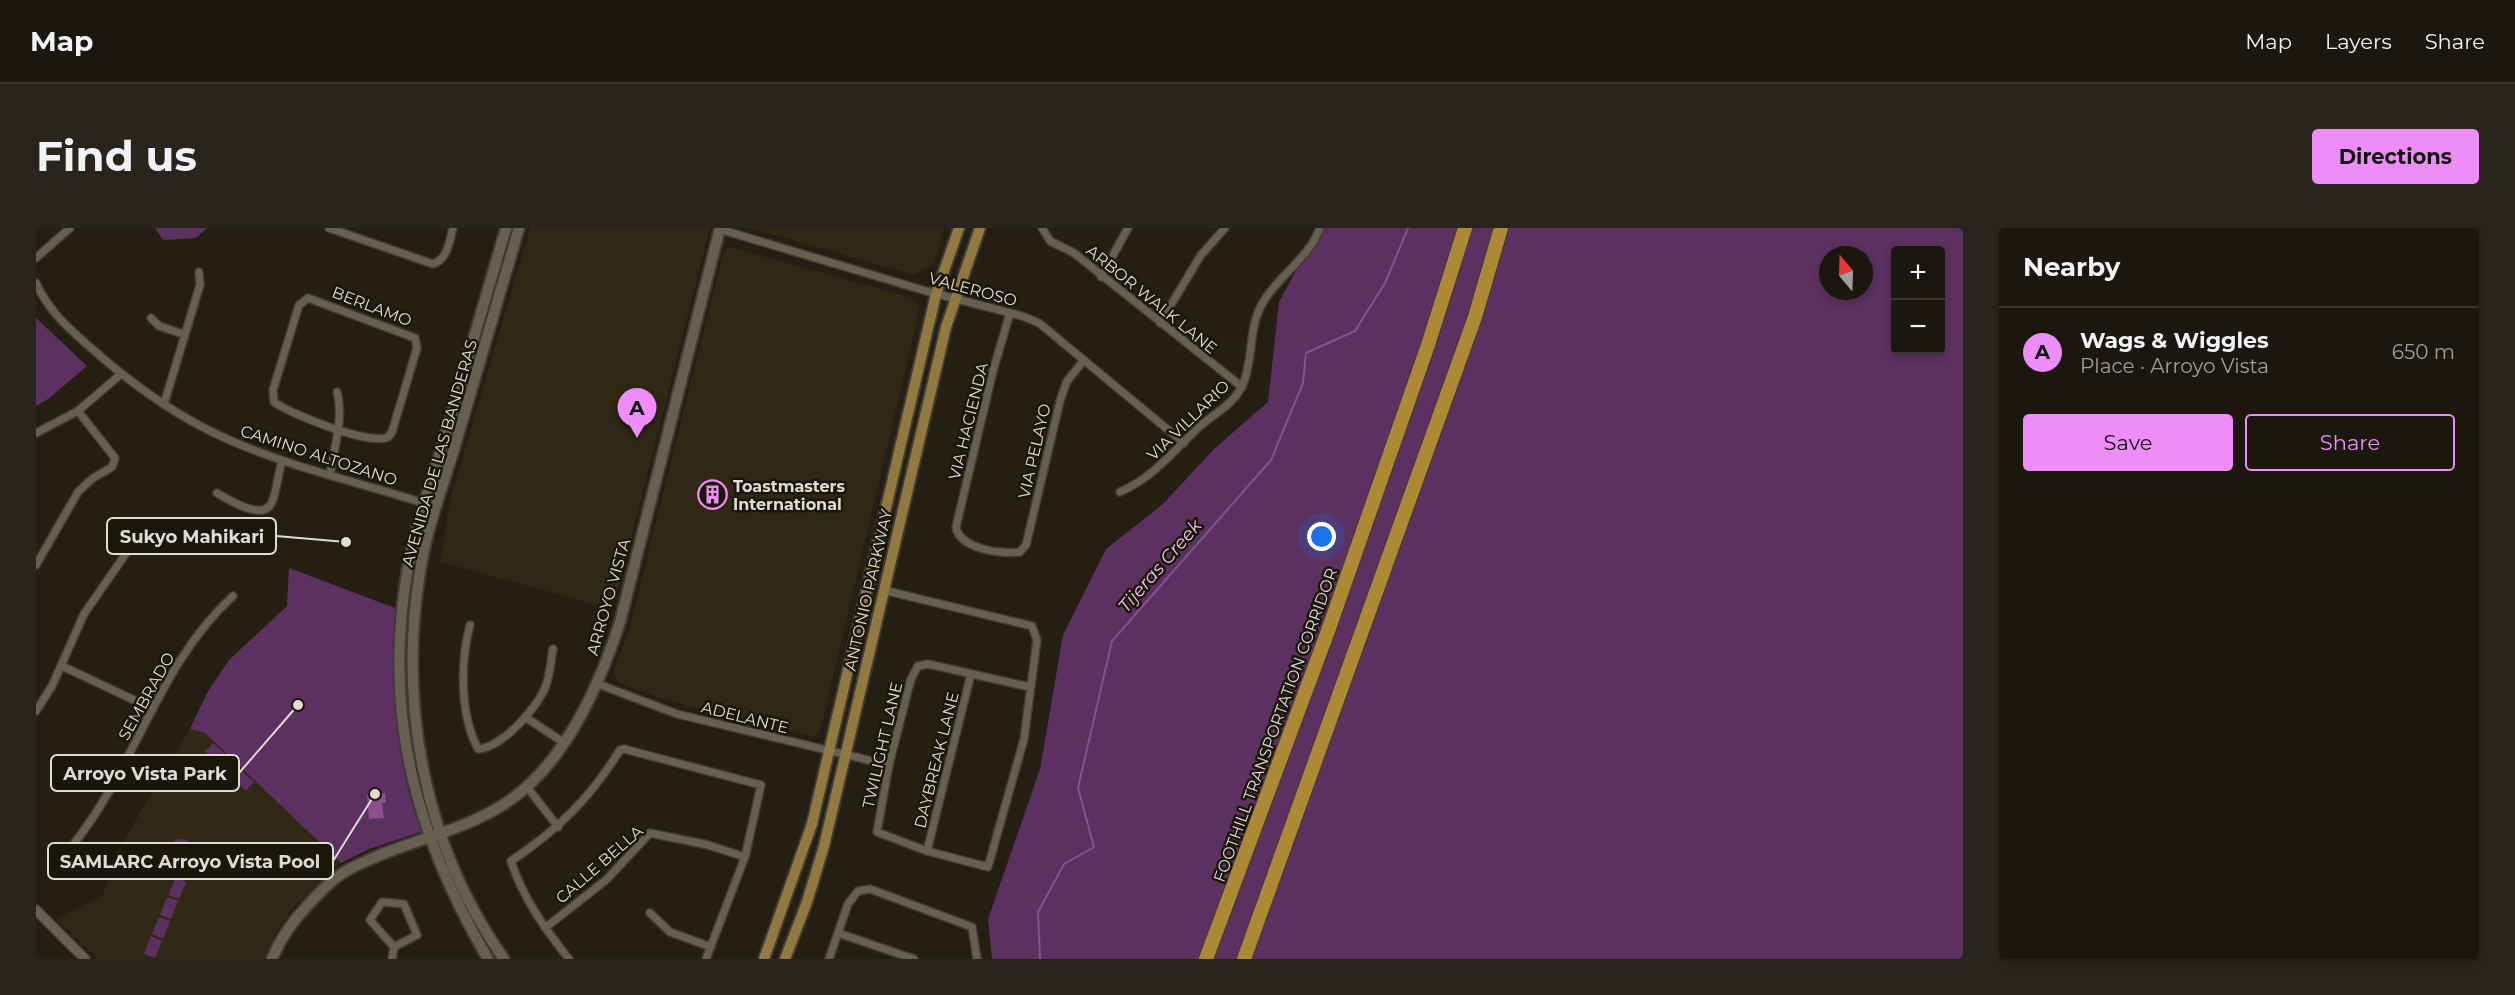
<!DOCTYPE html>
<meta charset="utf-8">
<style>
body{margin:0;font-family:Montserrat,sans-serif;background:#29241c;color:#f1f3f6}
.controls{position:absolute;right:18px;top:18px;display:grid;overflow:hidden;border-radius:6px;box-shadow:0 3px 9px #0003}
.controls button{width:54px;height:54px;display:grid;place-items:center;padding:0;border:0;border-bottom:2px solid #3a362e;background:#1c170e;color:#f1f3f6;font:30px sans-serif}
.compass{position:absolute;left:1783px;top:18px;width:54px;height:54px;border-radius:50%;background:#1c170e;box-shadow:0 3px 9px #0003;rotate:341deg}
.you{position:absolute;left:1286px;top:309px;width:21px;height:21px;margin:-15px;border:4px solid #fff;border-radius:50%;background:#1a73e8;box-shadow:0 0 0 9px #1a73e833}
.badge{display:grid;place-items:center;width:39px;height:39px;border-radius:50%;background:#ee8cf8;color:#111;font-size:20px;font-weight:700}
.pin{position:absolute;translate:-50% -50px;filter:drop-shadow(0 2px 3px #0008)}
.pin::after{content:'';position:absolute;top:32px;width:21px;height:18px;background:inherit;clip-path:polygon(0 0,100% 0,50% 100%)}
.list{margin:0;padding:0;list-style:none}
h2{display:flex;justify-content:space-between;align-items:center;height:78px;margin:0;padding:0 24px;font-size:26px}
h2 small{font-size:20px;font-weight:400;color:#a09f9e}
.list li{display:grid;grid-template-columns:39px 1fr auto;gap:18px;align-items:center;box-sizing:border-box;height:90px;padding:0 24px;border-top:2px solid #3a362e}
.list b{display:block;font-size:22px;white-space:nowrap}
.list p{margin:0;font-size:20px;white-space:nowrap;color:#a09f9e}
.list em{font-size:20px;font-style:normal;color:#a09f9e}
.actions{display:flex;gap:12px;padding:18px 24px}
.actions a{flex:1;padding:14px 0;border:2px solid #ee8cf8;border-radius:6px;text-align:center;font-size:21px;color:#ee8cf8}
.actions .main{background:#ee8cf8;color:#111}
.map{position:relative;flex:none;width:1927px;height:731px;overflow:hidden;border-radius:6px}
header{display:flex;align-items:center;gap:36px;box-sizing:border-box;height:84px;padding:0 30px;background:#1c170e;border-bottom:2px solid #3a362e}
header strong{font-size:28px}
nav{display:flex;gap:33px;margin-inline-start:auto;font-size:21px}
.intro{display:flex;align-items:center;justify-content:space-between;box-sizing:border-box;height:144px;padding:0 36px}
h1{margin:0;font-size:42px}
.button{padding:15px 27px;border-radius:6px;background:#ee8cf8;color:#111;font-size:21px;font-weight:700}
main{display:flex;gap:36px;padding:0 36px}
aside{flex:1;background:#1c170e;border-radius:6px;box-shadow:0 3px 9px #0003}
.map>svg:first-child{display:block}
.built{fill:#302815}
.green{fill:#5c3061;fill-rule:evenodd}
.water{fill:#88518e}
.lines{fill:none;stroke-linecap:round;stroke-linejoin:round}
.stream{stroke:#88518e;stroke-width:2}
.minor-casing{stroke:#403c34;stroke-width:10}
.tertiary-casing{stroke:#403c34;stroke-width:12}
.secondary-casing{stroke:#403c34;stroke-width:14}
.primary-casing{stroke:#403c34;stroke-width:14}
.motorway-casing{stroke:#403c34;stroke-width:16}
.minor{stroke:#676052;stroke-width:7}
.tertiary{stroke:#676052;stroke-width:9}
.secondary{stroke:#676052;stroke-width:10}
.primary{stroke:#917941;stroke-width:10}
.motorway{stroke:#ad8936;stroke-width:14}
.labels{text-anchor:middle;stroke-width:5;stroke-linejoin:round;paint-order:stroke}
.street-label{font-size:16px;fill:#e0dcd4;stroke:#1b160a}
.poi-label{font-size:16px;font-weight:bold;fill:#e0dcd4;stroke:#1b160a;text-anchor:start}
.water-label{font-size:18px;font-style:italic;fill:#f2c3f6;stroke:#1b160a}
.leader{fill:none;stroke:#e0dcd4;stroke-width:2}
.callout-dot{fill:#e0dcd4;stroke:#1b160a;stroke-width:2}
.callout{fill:#1b160a;stroke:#e0dcd4;stroke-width:2}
.callout-label{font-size:18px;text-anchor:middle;font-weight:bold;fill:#e0dcd4}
</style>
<header>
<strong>Map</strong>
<nav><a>Map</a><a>Layers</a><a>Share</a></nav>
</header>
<div class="intro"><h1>Find us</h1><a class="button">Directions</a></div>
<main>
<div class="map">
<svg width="1927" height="731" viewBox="0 0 1927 731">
<rect width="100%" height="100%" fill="#251f13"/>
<g class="built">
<path d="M494,0H674L577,381L404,334L415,268Z"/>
<path d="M714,0H908L898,36L878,47Z"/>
<path d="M694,19L877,70L884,80L784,504L777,509L632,473L581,454L577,444L594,398L688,22Z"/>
<path d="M154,501L169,505L305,635L257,680L240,704L228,731H62L20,691L66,668L91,607Z"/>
</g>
<g class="green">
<path d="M119,0H171L160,10L127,12Z"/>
<path d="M1283,0H1927V731H956L952,691L1004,541L1027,407L1070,321L1127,276L1178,221L1232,174L1243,74ZM1860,22H1904V122H1860ZM1792,27H1828V63H1792Z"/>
<path d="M0,90L51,138L12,171L0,178Z"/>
<path d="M253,340L359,380C356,459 358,529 385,604L333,621L305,635L169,505L154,501L171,465L193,432L251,378Z"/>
<path d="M177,515L190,527L181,535L169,523Z"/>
<path d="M191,528L204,541L196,549L183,537Z"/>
<path d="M205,542L218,554L210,563L197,550Z"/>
<circle cx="145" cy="624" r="13"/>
<path d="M140,649L150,654L143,671L132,667Z"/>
<path d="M131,669L142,673L135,691L124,687Z"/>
<path d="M123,689L134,693L127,711L116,706Z"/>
<path d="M115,708L126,713L119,730L108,726Z"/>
</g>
<path class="water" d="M349,565L350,575H346L348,590L333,591L331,567Z"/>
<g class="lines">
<path class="stream" d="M1004,731L1002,684L1028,636L1058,619L1042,560L1076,413L1235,232L1267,155L1270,125L1319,103L1349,55L1372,0"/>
<defs>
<g id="minor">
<path d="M293,0L397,36C412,31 413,14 417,0"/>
<path d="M1006,0L1014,13L1038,25L1206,159"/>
<path d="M683,1L890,63L986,88L1003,95L1148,215"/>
<path d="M0,30L34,0"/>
<path d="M1065,49L1092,0"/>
<path d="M0,55C14,86 37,104 62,126C101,160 144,190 191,211C258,241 331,256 400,279"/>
<path d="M272,70L379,110L381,120L356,204L352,209C334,218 254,186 238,174L237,162L263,77Z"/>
<path d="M974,85L957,143L920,299C924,321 964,326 984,324L990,317L1024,173L1031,153L1048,132"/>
<path d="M115,90L123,98L147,106"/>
<path d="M1124,95L1165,27L1189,0"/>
<path d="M128,176L164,57L163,44"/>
<path d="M0,205L42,183L85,146"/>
<path d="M294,246C298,220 308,191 301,164"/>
<path d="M1084,264C1118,249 1135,225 1162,200C1177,186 1198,177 1207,156C1218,130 1212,101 1226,76C1242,47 1272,32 1284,0"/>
<path d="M181,265C193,272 228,294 236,274C241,262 242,246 246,233"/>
<path d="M0,337L42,264L57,250L76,239L79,230L42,183"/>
<path d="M847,362L996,398L1001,412L988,511L952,639L891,623L841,604L853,537L875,451L882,438L892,436L994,459"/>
<path d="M434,397C424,435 424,487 442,521C466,520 505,477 511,454C514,444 515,432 517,421"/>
<path d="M26,438L117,481"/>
<path d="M562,456L641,486L853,537"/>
<path d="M0,483L16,458L48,386L100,311"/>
<path d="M489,489L527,514"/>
<path d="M491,559L522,599"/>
<path d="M36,618C99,541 122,436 197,368"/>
<path d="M891,623L935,446"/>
<path d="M346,674L368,676L381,707L358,719L334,692Z"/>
<path d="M614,685L634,704L675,719"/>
<path d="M509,700L570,652L614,605L672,617L709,629"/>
<path d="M802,705L878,731"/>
<path d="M356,731L358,719"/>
<path d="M533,731C509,701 487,670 475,633C523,601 554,570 584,522L588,521L725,557L709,629L670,731"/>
<path d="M793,731L812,676L822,663L834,661L936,699L941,731"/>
</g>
<path id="tertiary" d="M0,682L49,731"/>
<g id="secondary">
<path d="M236,731C244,711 256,694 271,678C281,667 291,656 304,647C316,638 331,633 344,627C386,610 432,600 470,575C529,536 563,459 584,394L684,0"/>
<path d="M452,731C380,608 347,488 371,345C378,303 392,263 405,222C427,148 449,74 470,0"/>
<path d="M468,731C390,621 363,482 383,350C389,305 406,261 419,218C440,145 462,73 483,0"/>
</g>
<g id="primary">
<path d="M728,731L776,596L900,66L923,0"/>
<path d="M749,731L771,674L788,618L910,99L944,0"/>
</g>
<g id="motorway">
<path d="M1170,731L1292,403L1392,117L1429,0"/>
<path d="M1208,731L1439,89L1465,0"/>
</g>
</defs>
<use href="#minor" class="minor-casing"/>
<use href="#tertiary" class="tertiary-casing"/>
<use href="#secondary" class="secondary-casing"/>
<use href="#primary" class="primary-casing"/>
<use href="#motorway" class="motorway-casing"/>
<use href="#minor" class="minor"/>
<use href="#tertiary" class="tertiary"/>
<use href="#secondary" class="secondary"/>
<use href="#primary" class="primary"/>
<use href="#motorway" class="motorway"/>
</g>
<defs>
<symbol id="building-ring" viewBox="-11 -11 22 22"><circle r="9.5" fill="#1b160a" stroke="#ee8cf8" stroke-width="1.5"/><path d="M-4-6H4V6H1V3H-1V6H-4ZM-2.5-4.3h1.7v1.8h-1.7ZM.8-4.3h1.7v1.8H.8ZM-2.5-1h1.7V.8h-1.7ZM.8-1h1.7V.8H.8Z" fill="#ee8cf8"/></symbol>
</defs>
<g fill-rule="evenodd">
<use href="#building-ring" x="660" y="250" width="33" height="33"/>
</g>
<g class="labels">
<g class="street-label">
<text transform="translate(937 61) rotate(15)" y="6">VALEROSO</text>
<text transform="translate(1116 71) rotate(39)" y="6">ARBOR WALK LANE</text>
<text transform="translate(336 78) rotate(21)" y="6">BERLAMO</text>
<text transform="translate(1152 192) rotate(-44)" y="6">VIA VILLARIO</text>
<text transform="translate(932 193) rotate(-76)" y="6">VIA HACIENDA</text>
<text transform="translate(998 223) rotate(-77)" y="6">VIA PELAYO</text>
<text transform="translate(403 225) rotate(-74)" y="6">AVENIDA DE LAS BANDERAS</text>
<text transform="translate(283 227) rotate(18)" y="6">CAMINO ALTOZANO</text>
<text transform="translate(832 362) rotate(-77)" y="6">ANTONIO PARKWAY</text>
<text transform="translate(572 369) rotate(-74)" y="6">ARROYO VISTA</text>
<text transform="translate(110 468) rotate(-61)" y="6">SEMBRADO</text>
<text transform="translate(709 489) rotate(14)" y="6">ADELANTE</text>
<text transform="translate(1239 497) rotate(-70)" y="6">FOOTHILL TRANSPORTATION CORRIDOR</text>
<text transform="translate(846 517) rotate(-77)" y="6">TWILIGHT LANE</text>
<text transform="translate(900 532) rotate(-76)" y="6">DAYBREAK LANE</text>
<text transform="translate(563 636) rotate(-41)" y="6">CALLE BELLA</text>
</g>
<g class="poi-label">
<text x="697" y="264">Toastmasters<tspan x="697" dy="18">International</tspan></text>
</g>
<g class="water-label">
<text transform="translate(1124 338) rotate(-49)" y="6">Tijeras Creek</text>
</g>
</g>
<path class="leader" d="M310 314L240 308M262 477L203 545M339 566L297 633"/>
<g class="callout-dot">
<circle cx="310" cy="314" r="6"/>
<circle cx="262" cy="477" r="6"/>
<circle cx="339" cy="566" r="6"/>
</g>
<g class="callout">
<rect x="71" y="290" width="169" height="36" rx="6"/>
<rect x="15" y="527" width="188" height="36" rx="6"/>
<rect x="12" y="615" width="285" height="36" rx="6"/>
</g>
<g class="callout-label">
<text x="156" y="315">Sukyo Mahikari</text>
<text x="109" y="552">Arroyo Vista Park</text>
<text x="154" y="640">SAMLARC Arroyo Vista Pool</text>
</g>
</svg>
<div class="controls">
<button>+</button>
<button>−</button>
</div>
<svg class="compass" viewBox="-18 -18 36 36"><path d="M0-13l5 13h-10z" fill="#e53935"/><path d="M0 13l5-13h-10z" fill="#a09f9e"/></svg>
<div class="you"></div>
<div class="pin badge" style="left:601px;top:210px">A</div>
</div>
<aside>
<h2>Nearby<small></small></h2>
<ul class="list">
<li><span class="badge">A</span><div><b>Wags &amp; Wiggles</b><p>Place · Arroyo Vista</p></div><em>650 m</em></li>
</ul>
<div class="actions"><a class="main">Save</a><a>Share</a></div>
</aside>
</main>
